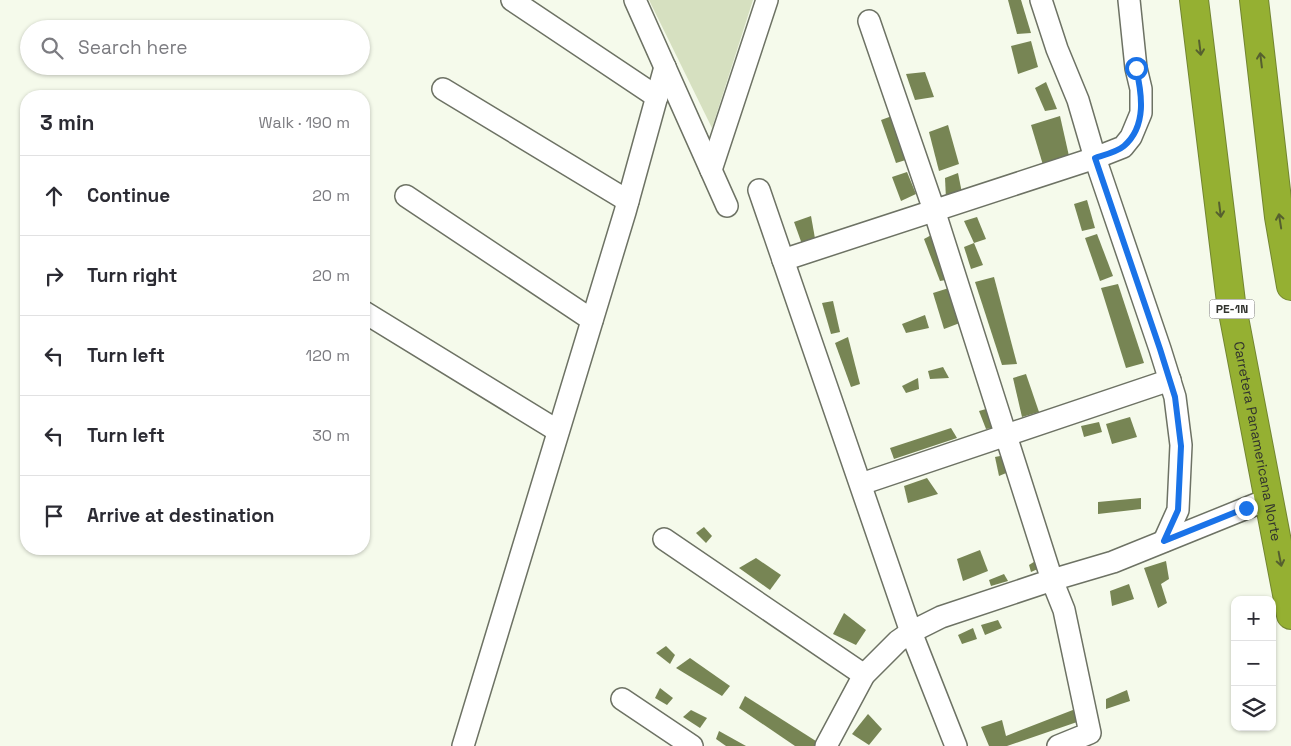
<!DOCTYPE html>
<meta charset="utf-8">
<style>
body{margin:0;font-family:"Space Grotesk",sans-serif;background:#f7f7f7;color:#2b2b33}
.controls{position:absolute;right:15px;bottom:15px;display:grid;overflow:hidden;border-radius:10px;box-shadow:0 1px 4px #0004}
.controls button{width:45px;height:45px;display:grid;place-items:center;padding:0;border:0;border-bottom:1px solid #e1e1e2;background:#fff;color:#2b2b33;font:25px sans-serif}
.stop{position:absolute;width:15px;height:15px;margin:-11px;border:4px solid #1a73e8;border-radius:50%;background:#fff}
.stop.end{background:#1a73e8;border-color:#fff;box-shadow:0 1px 5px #0008}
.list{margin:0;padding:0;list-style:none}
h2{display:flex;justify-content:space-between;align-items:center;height:65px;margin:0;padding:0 20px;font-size:21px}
h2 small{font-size:16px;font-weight:400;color:#7c7c81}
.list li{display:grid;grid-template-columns:32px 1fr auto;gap:15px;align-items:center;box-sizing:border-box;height:80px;padding:0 20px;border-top:1px solid #e1e1e2}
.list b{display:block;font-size:19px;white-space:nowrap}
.list em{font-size:16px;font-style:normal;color:#7c7c81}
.icon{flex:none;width:28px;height:28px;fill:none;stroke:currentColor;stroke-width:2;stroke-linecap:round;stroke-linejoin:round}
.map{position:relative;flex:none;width:1291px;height:746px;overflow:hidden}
.search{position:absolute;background:#fff;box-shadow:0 1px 4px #0004;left:20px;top:20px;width:350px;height:55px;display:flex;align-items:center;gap:12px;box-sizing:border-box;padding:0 18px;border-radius:28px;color:#7c7c81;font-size:19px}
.panel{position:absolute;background:#fff;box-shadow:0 1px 4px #0004;left:20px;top:90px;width:350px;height:465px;border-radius:20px}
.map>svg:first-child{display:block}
.green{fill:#d6e0c0}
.building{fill:#778554}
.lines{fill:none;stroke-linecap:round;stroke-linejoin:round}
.street-casing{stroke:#6d7264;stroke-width:24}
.highway-casing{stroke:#728531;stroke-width:30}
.street{stroke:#fff;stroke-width:21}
.highway{stroke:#95b032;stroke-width:28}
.oneway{stroke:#555f2f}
.route{stroke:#1a73e8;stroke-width:6}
.labels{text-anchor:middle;stroke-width:4;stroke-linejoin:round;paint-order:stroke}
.shield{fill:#fff;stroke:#70716d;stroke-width:1}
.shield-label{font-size:12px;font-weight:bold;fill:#32342e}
.street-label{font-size:14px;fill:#32342e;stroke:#fff}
</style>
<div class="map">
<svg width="1291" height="746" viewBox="0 0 1291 746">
<rect width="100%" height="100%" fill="#f5faeb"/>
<path class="green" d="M649,0H753L712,128Z"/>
<g class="building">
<path d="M1008,0H1021L1031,33L1017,34Z"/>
<path d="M1031,41L1038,67L1018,74L1011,46Z"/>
<path d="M925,72L934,97L915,100L906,74Z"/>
<path d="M1046,82L1057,109L1045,111L1035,88Z"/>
<path d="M892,116L909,159L896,163L881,120Z"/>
<path d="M1060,116L1069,156L1043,165L1031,125Z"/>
<path d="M948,125L959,164L939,171L929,132Z"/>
<path d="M907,172L916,194L901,201L892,177Z"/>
<path d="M958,173L962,193L946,199L945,178Z"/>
<path d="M1087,200L1095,228L1082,231L1074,204Z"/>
<path d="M811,216L816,244L803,247L794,222Z"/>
<path d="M977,217L986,239L974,243L964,221Z"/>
<path d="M935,233L951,279L940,281L924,239Z"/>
<path d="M1097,234L1113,276L1100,281L1085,238Z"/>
<path d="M974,243L983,265L971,269L964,247Z"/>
<path d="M994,277L1017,364L1002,365L975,282Z"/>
<path d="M1118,284L1144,363L1126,368L1101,288Z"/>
<path d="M952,287L965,321L944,329L933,293Z"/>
<path d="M833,301L840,332L831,334L822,303Z"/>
<path d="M925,315L929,328L906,333L902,324Z"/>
<path d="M848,337L860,384L851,387L835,343Z"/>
<path d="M943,367L949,378L930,379L928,371Z"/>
<path d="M1026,374L1039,412L1022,417L1013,378Z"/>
<path d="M918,378L919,389L906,393L902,386Z"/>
<path d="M993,407L1000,427L986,429L979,411Z"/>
<path d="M1130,417L1137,437L1112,444L1106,424Z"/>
<path d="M1099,422L1102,432L1084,437L1081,426Z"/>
<path d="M951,428L957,438L894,459L890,448Z"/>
<path d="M1005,455L1011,471L999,476L995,457Z"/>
<path d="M927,478L938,494L908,503L904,486Z"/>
<path d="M1141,498V509L1098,514V502Z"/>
<path d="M704,527L712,536L706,543L696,533Z"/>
<path d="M980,550L988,571L963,581L957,559Z"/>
<path d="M756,558L781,575L770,590L739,568Z"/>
<path d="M1037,560L1040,568L1031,572L1029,565Z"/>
<path d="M1166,561L1169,579L1161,584L1167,603L1158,608L1144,568Z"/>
<path d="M1004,574L1008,581L991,586L989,580Z"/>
<path d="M1129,584L1134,599L1112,606L1110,591Z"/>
<path d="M844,613L866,630L856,645L833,634Z"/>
<path d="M998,620L1002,628L985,635L981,625Z"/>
<path d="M973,628L977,639L962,644L958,635Z"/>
<path d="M666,646L675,655L670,664L656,653Z"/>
<path d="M690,658L730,686L722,696L676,668Z"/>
<path d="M660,688L673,698L667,705L655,698Z"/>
<path d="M1127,690L1130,701L1106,709V699Z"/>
<path d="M745,696L819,743L818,746H795L739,708Z"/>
<path d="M1078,708L1080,721L1007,746H989L981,727L1002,720L1006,736Z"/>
<path d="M691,710L707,718L700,728L683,717Z"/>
<path d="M868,714L882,729L869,745L852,734Z"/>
<path d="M719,731L746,746H726L716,739Z"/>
</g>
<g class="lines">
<defs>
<g id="street">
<path d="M512,0L657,97"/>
<path d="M635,0L727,206"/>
<path d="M1041,0L1057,49L1078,100L1095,158L1160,349L1175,397L1181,445L1178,510L1164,541"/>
<path d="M443,89L628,201"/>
<path d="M711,170L767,0"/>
<path d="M759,190L911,632L956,746"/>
<path d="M406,196L592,320"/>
<path d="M783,260L1095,158L1123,147L1131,137L1141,113V89L1136,68L1129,0"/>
<path d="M364,312L558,431"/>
<path d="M861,484L1170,380"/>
<path d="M664,539L864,675"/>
<path d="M622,699L692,746"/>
<path d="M463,746L625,212L665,67"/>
<path d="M826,746L864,675L898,641L911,632L941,617L1052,580L934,210L869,21"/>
<path d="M1058,746L1090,733L1064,610L1052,580L1113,562L1269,499"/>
</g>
<g id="highway">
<path id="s1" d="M1194,0L1231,302L1291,615"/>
<path d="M1254,0L1279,217L1291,286"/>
</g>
</defs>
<use href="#street" class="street-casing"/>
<use href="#highway" class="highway-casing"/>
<use href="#street" class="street"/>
<use href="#highway" class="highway"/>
</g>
<defs><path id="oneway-shaft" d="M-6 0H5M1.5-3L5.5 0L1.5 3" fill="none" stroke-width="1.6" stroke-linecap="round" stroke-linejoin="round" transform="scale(1.25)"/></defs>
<g class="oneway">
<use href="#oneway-shaft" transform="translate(1200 48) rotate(83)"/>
<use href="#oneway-shaft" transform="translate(1261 60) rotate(-97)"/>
<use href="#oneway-shaft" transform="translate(1220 210) rotate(83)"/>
<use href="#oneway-shaft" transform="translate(1280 221) rotate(-99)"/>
<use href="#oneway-shaft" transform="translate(1280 559) rotate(79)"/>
</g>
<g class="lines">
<path class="route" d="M1136,68C1142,94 1147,126 1124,146C1117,152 1104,155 1095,158L1160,349L1175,397L1181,446L1178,510L1164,541L1246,508"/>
</g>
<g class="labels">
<rect class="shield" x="1209.5" y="299.5" width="45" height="19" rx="4"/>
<g class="shield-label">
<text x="1232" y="313">PE-1N</text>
</g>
<g class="street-label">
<text dy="5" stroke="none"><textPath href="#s1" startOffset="446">Carretera Panamericana Norte</textPath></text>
</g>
</g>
</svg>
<div class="controls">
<button>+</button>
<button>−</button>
<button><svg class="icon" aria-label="layers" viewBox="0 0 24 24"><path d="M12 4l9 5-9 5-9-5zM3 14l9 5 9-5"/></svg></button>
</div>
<div class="stop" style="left:1136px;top:68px"></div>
<div class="stop end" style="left:1246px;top:508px"></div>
<div class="search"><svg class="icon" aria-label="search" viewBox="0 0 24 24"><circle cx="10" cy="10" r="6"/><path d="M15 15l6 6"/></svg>Search here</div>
<section class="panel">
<h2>3 min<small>Walk · 190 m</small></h2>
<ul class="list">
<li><svg class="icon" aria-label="ahead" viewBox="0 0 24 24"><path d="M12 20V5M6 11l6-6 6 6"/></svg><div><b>Continue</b></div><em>20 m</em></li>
<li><svg class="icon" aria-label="right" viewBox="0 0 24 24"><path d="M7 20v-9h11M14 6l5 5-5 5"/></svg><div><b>Turn right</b></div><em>20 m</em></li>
<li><svg class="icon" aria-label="left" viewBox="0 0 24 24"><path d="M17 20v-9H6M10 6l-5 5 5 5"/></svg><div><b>Turn left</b></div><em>120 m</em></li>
<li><svg class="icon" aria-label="left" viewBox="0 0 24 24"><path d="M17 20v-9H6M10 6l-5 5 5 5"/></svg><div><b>Turn left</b></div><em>30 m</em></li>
<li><svg class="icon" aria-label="arrive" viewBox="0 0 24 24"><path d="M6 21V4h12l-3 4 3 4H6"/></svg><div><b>Arrive at destination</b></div></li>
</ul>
</section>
</div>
